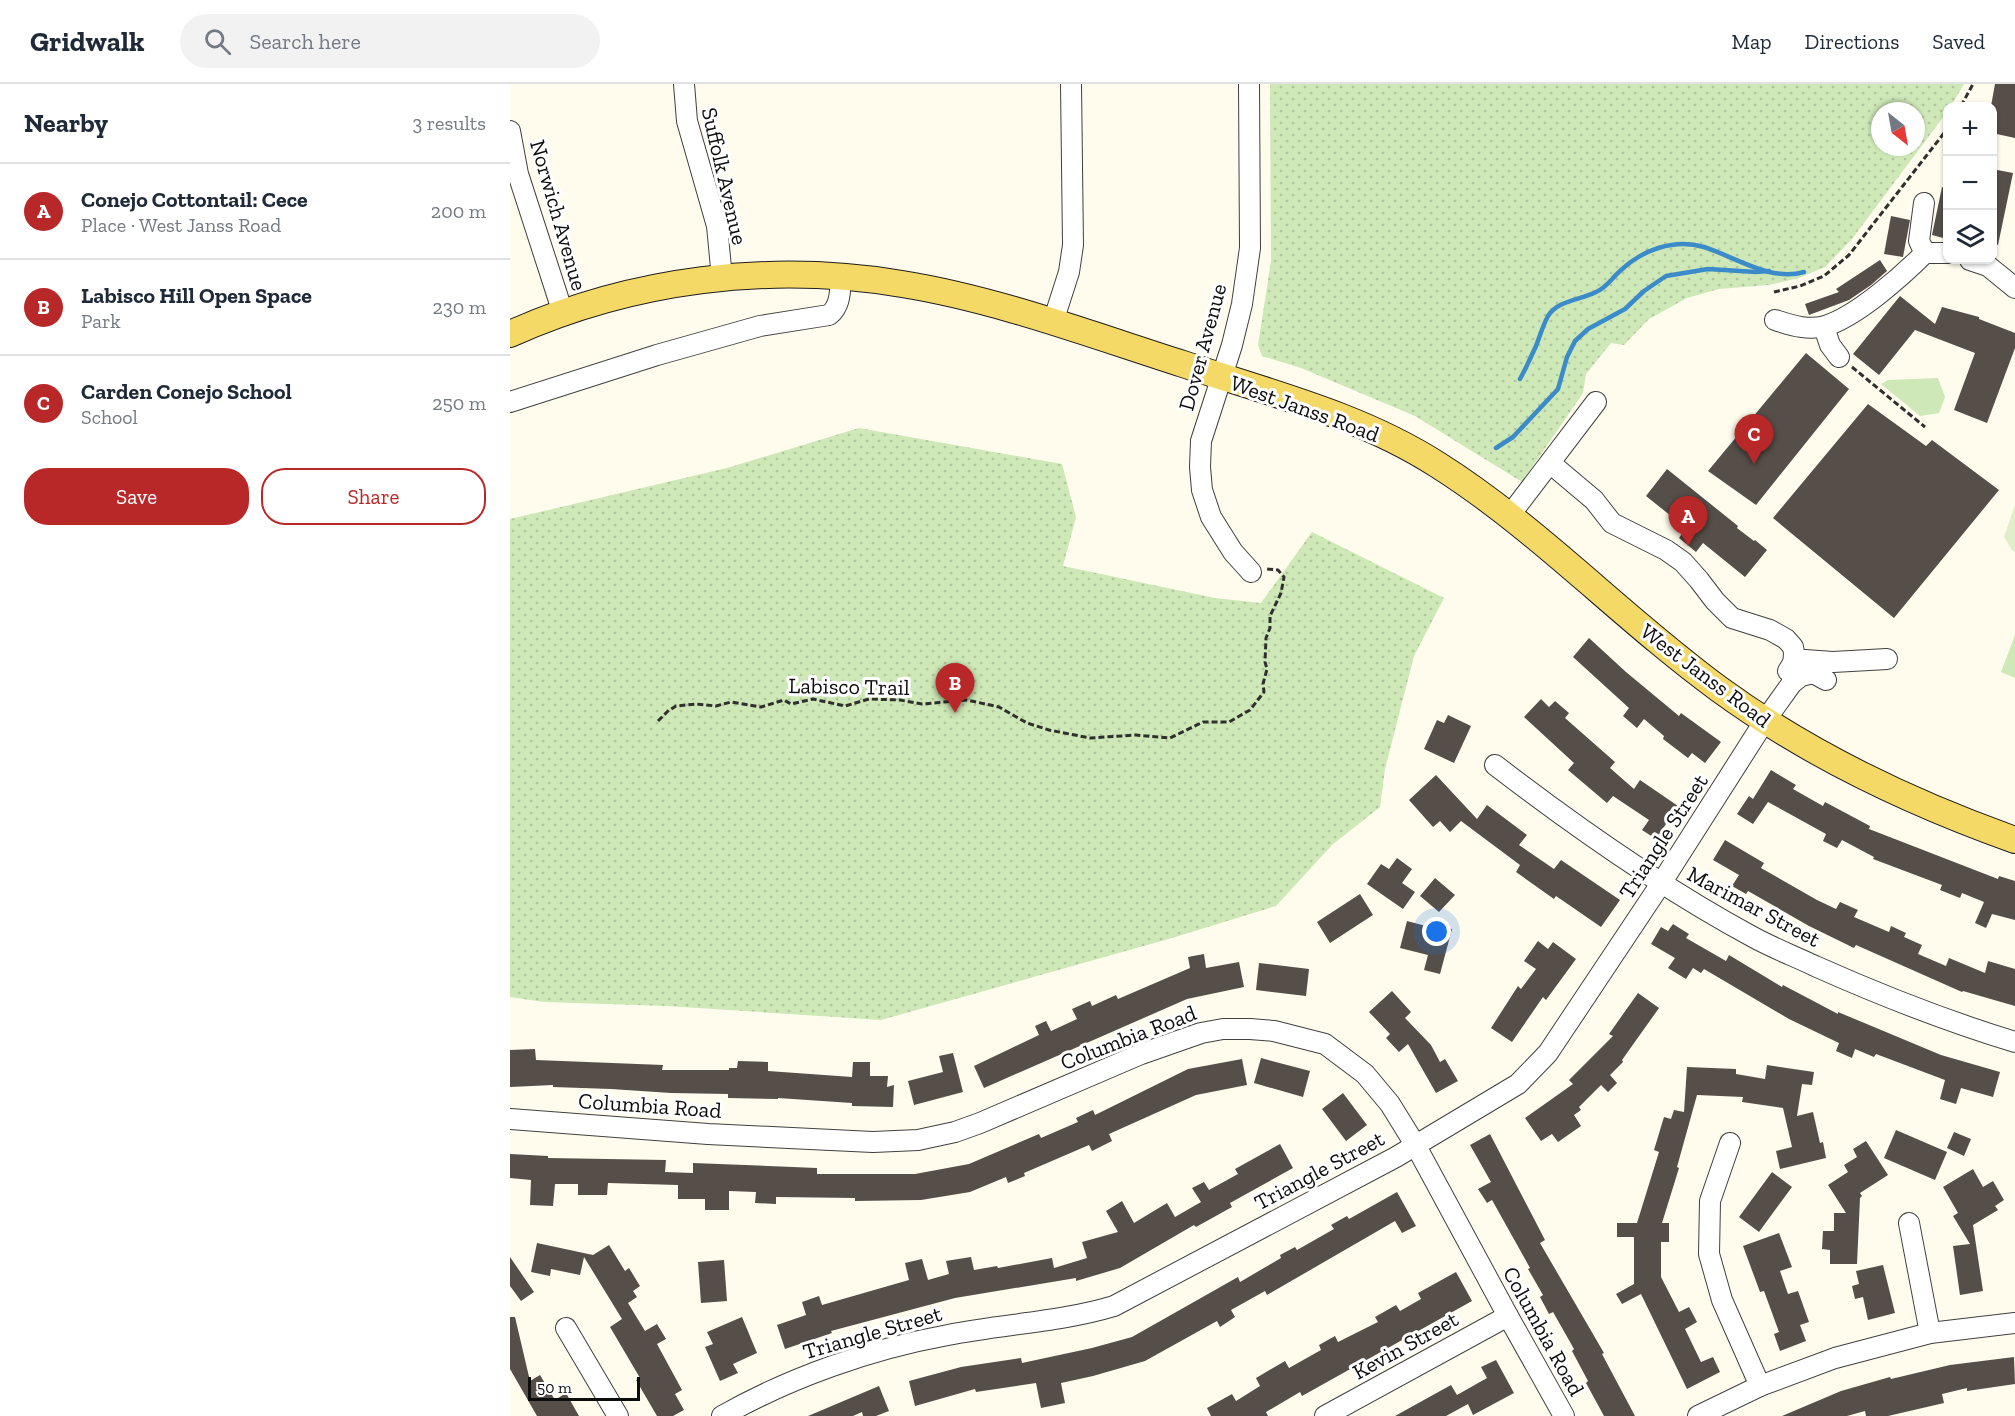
<!DOCTYPE html>
<meta charset="utf-8">
<style>
body{margin:0;font-family:"Zilla Slab",serif;background:#f2f2f3;color:#1f2937}
.controls{position:absolute;right:18px;top:18px;display:grid;overflow:hidden;border-radius:12px;box-shadow:0 2px 4px #0004}
.controls button{width:54px;height:54px;display:grid;place-items:center;padding:0;border:0;border-bottom:2px solid #e0e1e3;background:#fff;color:#1f2937;font:30px sans-serif}
.compass{position:absolute;left:1361px;top:18px;width:54px;height:54px;border-radius:50%;background:#fff;box-shadow:0 2px 4px #0004;rotate:149deg}
.scale{position:absolute;left:18px;bottom:15px;width:112px;box-sizing:border-box;padding-left:6px;border:3px solid #0d0d0d;border-top:0;font-size:16px;line-height:21px;white-space:nowrap;color:#0d0d0d;-webkit-text-stroke:4px #fff;paint-order:stroke}
.you{position:absolute;left:927px;top:848px;width:21px;height:21px;margin:-15px;border:4px solid #fff;border-radius:50%;background:#1a73e8;box-shadow:0 0 0 9px #1a73e833}
.badge{display:grid;place-items:center;width:39px;height:39px;border-radius:50%;background:#b92828;color:#fff;font-size:20px;font-weight:700}
.pin{position:absolute;translate:-50% -50px;filter:drop-shadow(0 2px 3px #0008)}
.pin::after{content:'';position:absolute;top:32px;width:21px;height:18px;background:inherit;clip-path:polygon(0 0,100% 0,50% 100%)}
.list{margin:0;padding:0;list-style:none}
h2{display:flex;justify-content:space-between;align-items:center;height:78px;margin:0;padding:0 24px;font-size:26px}
h2 small{font-size:20px;font-weight:400;color:#747a83}
.list li{display:grid;grid-template-columns:39px 1fr auto;gap:18px;align-items:center;box-sizing:border-box;height:96px;padding:0 24px;border-top:2px solid #e0e1e3}
.list b{display:block;font-size:22px;white-space:nowrap}
.list p{margin:0;font-size:20px;white-space:nowrap;color:#747a83}
.list em{font-size:20px;font-style:normal;color:#747a83}
.actions{display:flex;gap:12px;padding:18px 24px}
.actions a{flex:1;padding:14px 0;border:2px solid #b92828;border-radius:24px;text-align:center;font-size:21px;color:#b92828}
.actions .main{background:#b92828;color:#fff}
.icon{flex:none;width:33px;height:33px;fill:none;stroke:currentColor;stroke-width:2;stroke-linecap:round;stroke-linejoin:round}
.map{position:relative;flex:none;width:1505px;height:1332px;overflow:hidden}
header{display:flex;align-items:center;gap:36px;box-sizing:border-box;height:84px;padding:0 30px;background:#fff;border-bottom:2px solid #e0e1e3}
header strong{font-size:28px}
nav{display:flex;gap:33px;margin-inline-start:auto;font-size:21px}
.search{width:420px;height:54px;background:#f2f2f3;display:flex;align-items:center;gap:15px;box-sizing:border-box;padding:0 21px;border-radius:33px;color:#747a83;font-size:22px}
main{display:flex}
aside{flex:1;background:#fff}
.map>svg:first-child{display:block}
.grass{fill:url(#grass-dots);fill-rule:evenodd}
.park{fill:#cee8b7}
.pitch{fill:#e0efc9}
.lines{fill:none;stroke-linecap:round;stroke-linejoin:round}
.stream{stroke:#3b8aca;stroke-width:4.5}
.building{fill:#554e49}
.minor-casing{stroke:#404040;stroke-width:22}
.major-casing{stroke:#1e1e1e;stroke-width:28}
.path{stroke:#2f2f2f;stroke-width:3;stroke-dasharray:6 3;stroke-linecap:butt}
.minor{stroke:#fff;stroke-width:20}
.major{stroke:#f5d966;stroke-width:26}
.labels{text-anchor:middle;stroke-width:6;stroke-linejoin:round;paint-order:stroke}
.street-label{font-size:22px;fill:#0d0d0d;stroke:#fff}
</style>
<header>
<strong>Gridwalk</strong>
<div class="search"><svg class="icon" aria-label="search" viewBox="0 0 24 24"><circle cx="10" cy="10" r="6"/><path d="M15 15l6 6"/></svg>Search here</div>
<nav><a>Map</a><a>Directions</a><a>Saved</a></nav>
</header>
<main>
<aside>
<h2>Nearby<small>3 results</small></h2>
<ul class="list">
<li><span class="badge">A</span><div><b>Conejo Cottontail: Cece</b><p>Place · West Janss Road</p></div><em>200 m</em></li>
<li><span class="badge">B</span><div><b>Labisco Hill Open Space</b><p>Park</p></div><em>230 m</em></li>
<li><span class="badge">C</span><div><b>Carden Conejo School</b><p>School</p></div><em>250 m</em></li>
</ul>
<div class="actions"><a class="main">Save</a><a>Share</a></div>
</aside>
<div class="map">
<svg width="1505" height="1332" viewBox="0 0 1505 1332">
<defs>
<pattern id="grass-dots" width="8" height="8" patternUnits="userSpaceOnUse" patternTransform="scale(1.5)"><rect width="8" height="8" fill="#cee8b7"/><path d="M2 2h.1M6 6h.1" fill="none" stroke="#b0c69c" stroke-width="1.8" stroke-linecap="round"/></pattern>
</defs>
<rect width="100%" height="100%" fill="#fffced"/>
<g class="grass">
<path d="M760,0H1454L1441,22H1438L1437,28L1342,155L1315,183L1289,194L1259,201L1209,205L1177,214L1139,235L1114,261L1101,259L1076,290L1073,309L1012,398L905,332L791,284L752,272L748,261L761,177ZM1370,27H1406V63H1370Z"/>
<path d="M349,344L552,380L566,433L553,482L705,514L751,519L802,448L934,514L904,572L875,685L870,723L822,761L766,822L662,854L371,936L157,922L34,918L0,913V435L217,384Z"/>
</g>
<g class="park">
<path d="M1428,294L1435,313L1429,329L1410,332L1371,300L1378,296Z"/>
<path d="M1505,551V594L1491,588Z"/>
</g>
<path class="pitch" d="M1505,421V468L1502,466L1494,453Z"/>
<g class="lines">
<g class="stream">
<path d="M1010,295C1016,284 1021,273 1026,262C1030,252 1033,241 1038,232C1048,216 1071,216 1086,208C1096,204 1102,194 1110,187C1132,166 1164,154 1194,163C1225,173 1261,198 1294,188"/>
<path d="M986,364L1003,353L1048,305L1057,273L1065,257L1078,245L1115,225L1134,207L1156,192L1198,185L1246,188L1259,187"/>
</g>
</g>
<g class="building">
<path d="M1485,0H1505V54L1482,49V22H1481Z"/>
<path d="M1482,85L1503,89L1488,161L1482,160Z"/>
<path d="M1432,103L1437,104V155L1422,151Z"/>
<path d="M1381,132L1400,136L1393,173L1374,170Z"/>
<path d="M1370,176L1377,187L1361,201L1339,216L1299,231L1295,220L1329,208L1326,205Z"/>
<path d="M1390,212L1425,240L1432,223L1469,233V235L1505,249V264L1477,339L1444,326L1465,269L1405,246L1369,291L1343,270Z"/>
<path d="M1296,269L1339,305L1246,421L1198,387Z"/>
<path d="M1358,320L1416,362L1422,356L1489,406L1384,534L1263,434Z"/>
<path d="M1157,385L1228,442L1227,444L1244,457L1245,456L1257,466L1235,493L1193,459L1186,468L1169,454L1176,444L1136,412Z"/>
<path d="M1079,554L1116,588L1169,632L1171,629L1211,658L1195,679L1182,669L1178,674L1153,655L1154,652L1134,635L1127,644L1113,632L1119,624L1063,573Z"/>
<path d="M1031,615L1039,623L1045,617L1059,629L1055,634L1105,678L1100,684L1124,705L1130,696L1168,722L1146,755L1132,746L1139,736L1103,712L1097,719L1058,686L1064,679L1014,633Z"/>
<path d="M938,631L961,642L944,679L914,665L927,636L934,639Z"/>
<path d="M1261,686L1286,701L1283,705L1313,722L1315,718L1360,742L1359,745L1488,795L1489,792L1505,797V836L1482,830L1476,844L1465,839L1474,818L1452,809L1450,814L1430,806L1432,801L1363,775L1364,773L1332,756L1327,764L1313,757L1316,750L1258,718L1243,740L1227,730L1239,712L1243,715Z"/>
<path d="M926,691L967,735L977,721L1017,751L1009,761L1044,785L1051,776L1110,816L1091,843L1046,812L1044,815L1006,788L1010,781L951,737L940,748L930,737L923,743L899,716Z"/>
<path d="M1215,756L1254,779L1251,784L1307,816L1326,825L1330,818L1348,826L1344,833L1379,848L1381,842L1396,849L1394,853L1412,861L1408,870L1436,882L1439,874L1475,889L1478,877L1505,885V922L1453,907L1452,908L1346,861L1344,864L1299,842L1238,807L1236,810L1222,802L1229,791L1203,776Z"/>
<path d="M887,774L902,785L892,799L905,808L893,825L857,800L871,780L879,785Z"/>
<path d="M925,794L945,811L929,828L910,812Z"/>
<path d="M850,810L863,831L820,859L807,838Z"/>
<path d="M897,837L916,842L917,838L942,845L930,890L914,886L918,871L890,864Z"/>
<path d="M1163,840L1179,850L1176,854L1216,877L1219,871L1272,903L1273,901L1328,930V928L1431,971L1490,988L1483,1013L1451,1004L1446,1020L1430,1015L1435,996L1366,970L1364,973L1345,965L1342,974L1326,967L1329,959L1279,935L1194,885L1191,889L1183,884L1176,895L1158,884L1165,874L1141,860L1151,843L1158,847Z"/>
<path d="M1028,857L1038,865L1043,858L1066,875L1036,916L1033,913L1002,958L981,944L1008,902L1011,905L1026,885L1014,877Z"/>
<path d="M694,870L696,884L729,878L734,903L677,915L474,1004L464,982L529,951L525,942L536,937L541,947L567,935L562,925L580,917L582,922L606,911L608,915L680,884L678,873Z"/>
<path d="M749,879L799,885L796,912L746,906Z"/>
<path d="M882,907L901,928L895,934L921,961L930,978L935,975L948,997L926,1009L898,960L889,968L876,954L880,950L859,928Z"/>
<path d="M1128,909L1149,924L1112,976L1113,978L1100,991L1107,999L1098,1008L1091,1001L1069,1023L1071,1026L1064,1031L1071,1042L1048,1058L1042,1050L1031,1057L1015,1034L1063,1000L1059,996L1103,952L1099,950Z"/>
<path d="M25,965L26,976L153,981L152,986H219V984H227L228,977L258,978V987L342,993L343,978H360V992H378L377,1003L384,1001L383,1023L342,1022V1019L268,1014V1015L218,1014V1010L161,1009L101,1005L43,1003V1001L0,1003V966Z"/>
<path d="M443,969L453,1008L404,1021L398,997L433,988L429,972Z"/>
<path d="M751,974L800,987L793,1013L744,999Z"/>
<path d="M732,975L737,1001L686,1011L599,1050L602,1057L582,1067L579,1061L514,1089L515,1092L498,1099L496,1093L460,1108L411,1116L345,1117V1114L266,1113V1120L245,1119L246,1108L219,1107V1126H195V1115H168V1101L98,1099L97,1111H68V1100H45L43,1122L20,1121L21,1096L0,1094V1070L38,1072V1074L156,1076L155,1088L183,1089V1079L307,1084V1090H405L459,1080L529,1050L531,1054L568,1038L566,1034L583,1026L585,1031L678,985Z"/>
<path d="M1257,981L1304,988L1302,1001L1292,1000L1287,1032L1303,1028L1310,1059L1313,1058L1316,1074L1270,1085L1266,1067L1282,1063L1273,1024L1232,1018L1233,1013L1187,1011L1167,1083L1169,1084L1152,1139H1159V1158H1151V1193L1169,1228L1179,1223L1187,1238L1175,1245L1191,1278L1203,1273L1210,1288L1177,1305L1131,1210L1112,1220L1106,1210L1124,1200V1153H1107V1139H1127L1149,1068L1144,1066L1154,1033L1161,1035L1164,1026L1174,1028L1177,983L1226,985V990L1255,995Z"/>
<path d="M833,1009L857,1041L836,1057L812,1025Z"/>
<path d="M1386,1046L1437,1068L1425,1096L1374,1074Z"/>
<path d="M1444,1048L1461,1055L1454,1072L1437,1064Z"/>
<path d="M980,1050L1035,1156L1030,1159L1094,1269L1092,1270L1125,1332H1094L1076,1299L1078,1297L1062,1267L1064,1265L1043,1228L1039,1230L1030,1213L1033,1211L1018,1185L1020,1184L982,1116L977,1119L968,1105L981,1098L960,1061Z"/>
<path d="M1356,1057L1378,1091L1350,1109L1352,1112L1350,1114L1347,1180H1320V1166L1312,1165L1313,1147H1324V1129H1336L1318,1101L1338,1088L1334,1081L1347,1073L1343,1065Z"/>
<path d="M770,1060L783,1084L720,1119L722,1123L686,1143L684,1141L610,1184L566,1197V1194L445,1214L321,1247L322,1249L275,1265L267,1241L296,1231L292,1218L309,1212L312,1221L399,1196L395,1179L412,1175L418,1196L439,1190L436,1177L461,1173L464,1186L487,1182L488,1184L542,1174L544,1184L577,1174L572,1158L608,1148L596,1127L612,1117L624,1139L657,1119L665,1133L691,1118L682,1104L694,1098L699,1106L728,1090L725,1085Z"/>
<path d="M1463,1085L1473,1103L1483,1097L1494,1116L1485,1122L1488,1126L1463,1141L1473,1207L1450,1211L1443,1162L1460,1160L1443,1132L1448,1129L1433,1103Z"/>
<path d="M1262,1088L1282,1103L1249,1148L1229,1133Z"/>
<path d="M887,1108L906,1142L892,1149L885,1137L757,1211L755,1207L721,1226L725,1233L710,1243L707,1237L635,1277L583,1292L551,1299L555,1319L531,1324L526,1299L466,1308L465,1305L405,1322L399,1297L451,1283L511,1274L512,1279L582,1264L622,1253L728,1193L730,1198L771,1174L770,1171L785,1163L787,1166L824,1145L821,1141L837,1132L839,1135Z"/>
<path d="M1269,1149L1282,1183L1270,1187L1278,1210L1288,1207L1299,1238L1290,1241L1296,1257L1270,1267L1264,1250L1269,1248L1254,1207L1250,1208L1233,1162Z"/>
<path d="M27,1159L83,1171L99,1161L115,1187L119,1184L130,1202L123,1207L127,1213L118,1219L135,1247L147,1240L156,1255L147,1260L172,1306L165,1310L174,1326L163,1332H147L126,1296L130,1294L100,1243L112,1235L74,1173L70,1191L41,1185L40,1192L21,1188Z"/>
<path d="M0,1173L24,1208L11,1217L0,1202Z"/>
<path d="M214,1176L217,1217L191,1219L188,1178Z"/>
<path d="M1373,1181L1385,1229L1358,1236L1353,1213L1345,1215L1342,1202L1349,1200L1346,1187Z"/>
<path d="M946,1188L962,1217L792,1312L790,1308L756,1328L758,1332H701L697,1324L722,1310L726,1317L750,1302L746,1294L775,1277L779,1284L811,1266L809,1261L825,1252L828,1258L868,1238L865,1233L886,1221L890,1227L911,1215L908,1209Z"/>
<path d="M0,1233H5L20,1297L30,1291L45,1316L56,1309L69,1332H27L0,1285Z"/>
<path d="M232,1233L247,1269L223,1280L228,1289L210,1297L195,1263L203,1260L197,1248Z"/>
<path d="M1504,1273L1505,1300L1457,1307V1304L1432,1310L1434,1319L1378,1332H1356L1355,1327L1337,1332H1272L1331,1307L1380,1293L1381,1295L1440,1281Z"/>
<path d="M986,1276L1004,1309L963,1331L958,1320L936,1332H885L941,1301L947,1311L977,1294L971,1283Z"/>
<path d="M369,1302L379,1327L366,1332H353L352,1328L343,1332H298Z"/>
</g>
<g class="lines">
<defs>
<g id="minor">
<path d="M174,0L177,37L207,142L212,194"/>
<path d="M739,0L740,164L732,220L722,261L691,357L690,383L692,406L701,433L723,468L741,488"/>
<path d="M0,47L8,90L53,229"/>
<path d="M1414,119L1409,157L1415,169"/>
<path d="M1460,176L1478,182L1505,204"/>
<path d="M1265,236C1281,241 1298,247 1315,242C1346,233 1392,192 1415,169H1438"/>
<path d="M543,238L559,188L563,161L561,0"/>
<path d="M1314,243L1320,261L1329,273"/>
<path d="M0,318L147,271L250,242L319,231C331,222 330,206 331,193"/>
<path d="M1040,379L1084,416L1102,439L1156,466L1173,478L1189,496L1205,517L1222,534L1260,546L1276,555L1283,563L1284,569L1282,599"/>
<path d="M1000,431L1086,318"/>
<path d="M1278,587L1283,579L1295,576L1323,578L1377,575"/>
<path d="M985,681C1067,744 1152,804 1243,853C1263,864 1284,872 1305,882C1370,911 1436,937 1505,958"/>
<path d="M0,1035L198,1050L363,1058L408,1056L445,1048L470,1039L631,970L691,949L713,945H740L764,947L815,960L855,990L880,1020L906,1062L998,1232L1054,1332"/>
<path d="M1220,1059L1200,1117L1199,1170L1212,1216L1250,1302"/>
<path d="M1399,1139L1420,1249"/>
<path d="M56,1244L108,1332"/>
<path d="M212,1332C281,1293 361,1265 438,1251C493,1240 551,1238 604,1222L886,1073L1008,1000L1038,969L1152,798L1254,638L1282,599L1291,592L1299,590H1305L1316,596"/>
<path d="M815,1332L998,1232"/>
<path d="M1188,1332L1250,1302L1325,1274L1420,1249L1505,1239"/>
</g>
<path id="major" d="M0,250C122,195 260,178 392,200C486,215 582,251 673,280C760,309 850,331 928,381C1029,445 1112,534 1209,605C1298,670 1401,719 1505,756"/>
</defs>
<use href="#minor" class="minor-casing"/>
<use href="#major" class="major-casing"/>
<g class="path">
<path d="M1451,22L1463,0"/>
<path d="M1264,208L1290,202L1314,192L1339,171L1438,44"/>
<path d="M1342,283L1415,343"/>
<path d="M148,637L158,627L166,622L186,620L206,622L221,618L251,623L274,616L281,620L303,615L335,622L359,615L390,616L412,620L457,616L489,623L517,639L539,646L580,654L626,651L660,654L693,638H719L740,626L754,608L753,600L757,585L755,578L756,554L760,544V532L771,509L774,493L768,486L757,485"/>
</g>
<use href="#minor" class="minor"/>
<use href="#major" class="major"/>
</g>
<g class="labels">
<g class="street-label">
<text transform="translate(215 92) rotate(77)" y="8">Suffolk Avenue</text>
<text transform="translate(49 131) rotate(74)" y="8">Norwich Avenue</text>
<text transform="translate(692 263) rotate(-75)" y="8">Dover Avenue</text>
<text transform="translate(795 324) rotate(20)" y="8">West Janss Road</text>
<text transform="translate(1196 591) rotate(37)" y="8">West Janss Road</text>
<text transform="translate(339 602) rotate(1)" y="8">Labisco Trail</text>
<text transform="translate(1153 752) rotate(-57)" y="8">Triangle Street</text>
<text transform="translate(1244 822) rotate(28)" y="8">Marimar Street</text>
<text transform="translate(618 953) rotate(-21)" y="8">Columbia Road</text>
<text transform="translate(140 1021) rotate(4)" y="8">Columbia Road</text>
<text transform="translate(809 1086) rotate(-28)" y="8">Triangle Street</text>
<text transform="translate(1034 1247) rotate(61)" y="8">Columbia Road</text>
<text transform="translate(362 1248) rotate(-16)" y="8">Triangle Street</text>
<text transform="translate(895 1261) rotate(-29)" y="8">Kevin Street</text>
</g>
</g>
</svg>
<div class="controls">
<button>+</button>
<button>−</button>
<button><svg class="icon" aria-label="layers" viewBox="0 0 24 24"><path d="M12 4l9 5-9 5-9-5zM3 14l9 5 9-5"/></svg></button>
</div>
<svg class="compass" viewBox="-18 -18 36 36"><path d="M0-13l5 13h-10z" fill="#e53935"/><path d="M0 13l5-13h-10z" fill="#747a83"/></svg>
<div class="scale">50 m</div>
<div class="you"></div>
<div class="pin badge" style="left:1178px;top:462px">A</div>
<div class="pin badge" style="left:445px;top:629px">B</div>
<div class="pin badge" style="left:1244px;top:380px">C</div>
</div>
</main>
